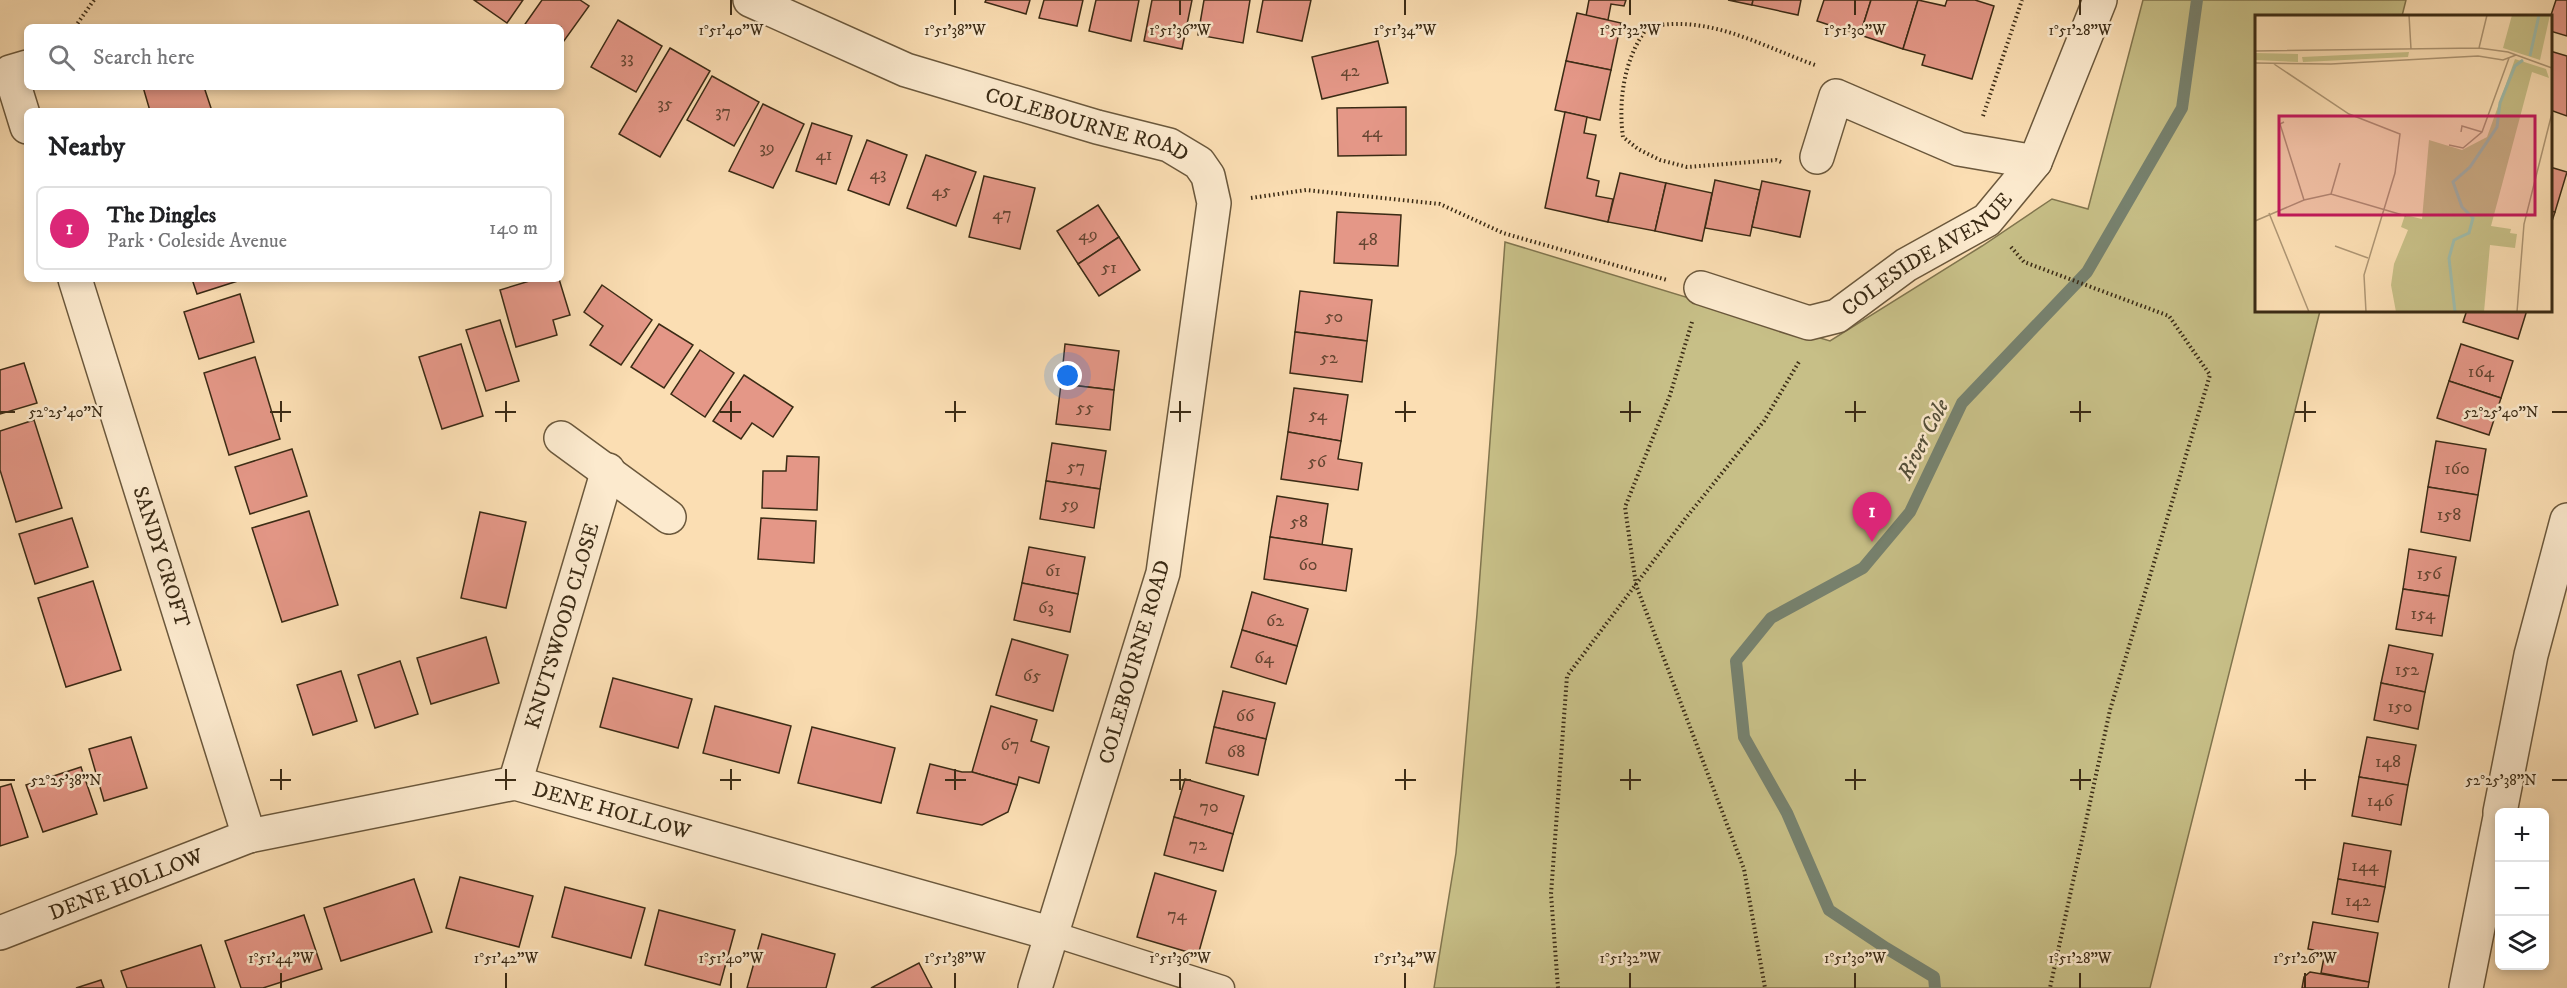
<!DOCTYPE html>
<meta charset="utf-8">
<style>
body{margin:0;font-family:"IM FELL DW Pica",serif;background:#f6f6f6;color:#202124}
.controls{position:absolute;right:18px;bottom:18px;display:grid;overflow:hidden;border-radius:9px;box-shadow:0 3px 9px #0003}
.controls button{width:54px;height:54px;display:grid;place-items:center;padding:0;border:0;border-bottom:2px solid #e0e0e0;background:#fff;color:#202124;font:30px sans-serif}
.you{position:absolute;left:1068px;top:376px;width:21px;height:21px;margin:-15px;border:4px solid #fff;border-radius:50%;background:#1a73e8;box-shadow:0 0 0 9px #1a73e833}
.badge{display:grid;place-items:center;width:39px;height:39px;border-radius:50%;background:#db2777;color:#fff;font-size:20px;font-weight:700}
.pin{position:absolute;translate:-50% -50px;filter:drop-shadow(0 2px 3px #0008)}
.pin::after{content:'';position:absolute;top:32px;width:21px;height:18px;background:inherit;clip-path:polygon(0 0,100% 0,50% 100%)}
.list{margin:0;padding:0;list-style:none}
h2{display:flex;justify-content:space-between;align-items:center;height:78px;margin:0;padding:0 24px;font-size:26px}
h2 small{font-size:20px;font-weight:400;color:#757577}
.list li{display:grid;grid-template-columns:39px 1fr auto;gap:18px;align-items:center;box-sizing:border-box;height:84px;margin:0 12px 12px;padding:0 12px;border:2px solid #e0e0e0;border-radius:9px}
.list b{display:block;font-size:22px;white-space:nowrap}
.list p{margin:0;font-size:20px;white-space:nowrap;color:#757577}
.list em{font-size:20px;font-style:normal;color:#757577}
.icon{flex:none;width:33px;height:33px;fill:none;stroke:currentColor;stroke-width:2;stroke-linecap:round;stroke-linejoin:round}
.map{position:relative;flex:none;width:2567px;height:988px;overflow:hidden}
.search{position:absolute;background:#fff;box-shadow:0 3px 9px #0003;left:24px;top:24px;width:540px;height:66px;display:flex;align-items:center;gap:15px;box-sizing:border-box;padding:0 21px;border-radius:9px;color:#757577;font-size:22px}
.panel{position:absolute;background:#fff;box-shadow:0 3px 9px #0003;left:24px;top:108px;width:540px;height:174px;border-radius:9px}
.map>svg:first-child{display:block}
.green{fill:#c7bf87;stroke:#81754e;stroke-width:1.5}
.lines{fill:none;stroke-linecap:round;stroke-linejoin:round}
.stream{stroke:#77826f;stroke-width:12}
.building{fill:#e49787;stroke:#3b2b15;stroke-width:1.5}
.lane-casing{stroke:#6b583c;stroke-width:27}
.street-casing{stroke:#6b583c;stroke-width:36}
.path{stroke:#3b2b15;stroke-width:4;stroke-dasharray:1.5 3;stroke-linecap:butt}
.lane{stroke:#fceace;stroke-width:24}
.street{stroke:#fceace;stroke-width:33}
.ticks{fill:none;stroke:#3b2b15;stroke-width:2}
.labels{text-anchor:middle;stroke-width:5;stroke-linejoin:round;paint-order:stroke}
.number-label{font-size:18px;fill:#654632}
.street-label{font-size:21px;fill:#3b2b15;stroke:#fceace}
.water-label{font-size:22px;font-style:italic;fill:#544f3a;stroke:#fceace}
.inset-river{fill:none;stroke:#9fbcab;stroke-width:3}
.inset-road{fill:none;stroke:#ae9674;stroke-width:1.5}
.view{fill:#c2185b;fill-opacity:0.15;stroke:#c2185b;stroke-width:3}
.inset-edge{fill:none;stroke:#3b2b15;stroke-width:3}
.ticks-label{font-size:15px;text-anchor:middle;fill:#3b2b15;stroke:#fceace;stroke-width:5;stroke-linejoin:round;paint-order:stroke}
</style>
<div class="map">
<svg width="2567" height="988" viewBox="0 0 2567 988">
<rect width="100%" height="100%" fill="#fbdeb3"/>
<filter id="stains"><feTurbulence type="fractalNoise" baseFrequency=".00333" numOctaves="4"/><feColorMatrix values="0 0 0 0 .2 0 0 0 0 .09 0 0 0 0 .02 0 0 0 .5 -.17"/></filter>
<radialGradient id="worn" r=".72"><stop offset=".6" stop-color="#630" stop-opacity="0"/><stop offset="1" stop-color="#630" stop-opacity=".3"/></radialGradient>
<path class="green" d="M2143,0H2406L2402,16H2256V310L2320,311L2150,988H1434L1456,853L1477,614L1505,242L1830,341L1982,246L2052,199L2088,209Z"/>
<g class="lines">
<path class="stream" d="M1935,988L1934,977L1886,948L1829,910L1787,813L1744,737L1736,661L1771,618L1863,568L1910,512L1962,403L2087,272L2182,108L2197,0"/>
</g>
<g class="building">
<path d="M474,0H523L507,23Z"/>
<path d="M542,0H580L589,6L561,45V27H523Z"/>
<path d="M986,0H1030L1026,14L985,2Z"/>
<path d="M1044,0H1083L1077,26L1039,18Z"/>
<path d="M1096,0H1139L1131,41L1089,31Z"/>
<path d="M1152,0H1192L1182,49L1144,41Z"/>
<path d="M1204,0H1250L1243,43L1198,35Z"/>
<path d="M1263,0H1311L1302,41L1257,32Z"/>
<path d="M1589,0H1626L1624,6L1611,4L1608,20L1586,16Z"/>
<path d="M1728,0H1753L1752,5Z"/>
<path d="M1753,0H1801L1798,15L1752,5Z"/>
<path d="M1824,0H1871L1860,35L1817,21Z"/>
<path d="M1871,0H1918L1903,49L1860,35Z"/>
<path d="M1918,0L1945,6L1947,0H1975L1994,6L1972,79L1922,65L1925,55L1903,49Z"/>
<path d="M2556,0H2567V36L2550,31V18Z"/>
<path d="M1577,13L1621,23L1611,70L1566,61Z"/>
<path d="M618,20L662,46L636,92L591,67Z"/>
<path d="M1378,41L1388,83L1322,99L1312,57Z"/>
<path d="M670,48L710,71L660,157L619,134Z"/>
<path d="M2550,51L2567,56V116L2550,110Z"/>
<path d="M1566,61L1611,70L1600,120L1555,110Z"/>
<path d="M712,76L759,102L734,146L687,120Z"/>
<path d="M143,87H204L212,111H150Z"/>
<path d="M763,104L804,124L773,188L729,171Z"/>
<path d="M1406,107V155L1338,156L1337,108Z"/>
<path d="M1565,112L1587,117L1584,133L1596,135L1587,178L1599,181L1596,196L1613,199L1608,222L1545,208Z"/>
<path d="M812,123L852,136L836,184L796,171Z"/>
<path d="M867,140L907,155L889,205L848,190Z"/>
<path d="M926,155L976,172L956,226L907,208Z"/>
<path d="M2550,167L2567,172L2555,212L2550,211Z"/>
<path d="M1620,173L1666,183L1655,231L1608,222Z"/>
<path d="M984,176L1035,188L1020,249L969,237Z"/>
<path d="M1715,180L1760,190L1750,236L1705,228Z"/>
<path d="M1762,181L1810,191L1800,237L1752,227Z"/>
<path d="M1666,183L1712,193L1702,241L1655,231Z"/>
<path d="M1098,205L1119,237L1078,264L1057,231Z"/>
<path d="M2550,211L2555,212L2550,227Z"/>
<path d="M1337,212L1401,215L1398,266L1334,263Z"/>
<path d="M1119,237L1140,270L1099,296L1078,264Z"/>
<path d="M192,279H244L197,294Z"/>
<path d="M536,279H559L570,315L553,320L557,335L516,347L500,290Z"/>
<path d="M602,285L652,320L621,365L590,345L603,326L584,312Z"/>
<path d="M1300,291L1372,300L1367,341L1295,332Z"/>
<path d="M240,294L254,342L199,359L184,312Z"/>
<path d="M2467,310H2527L2518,339L2463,322Z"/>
<path d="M500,320L519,381L486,391L466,330Z"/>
<path d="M659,324L693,345L664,388L631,367Z"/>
<path d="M1295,332L1367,341L1362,382L1290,373Z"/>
<path d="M461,344L483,416L442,429L419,357Z"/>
<path d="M1065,344L1119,351L1114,390L1061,384Z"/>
<path d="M2461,344L2513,361L2501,398L2449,381Z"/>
<path d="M700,350L734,373L705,417L671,394Z"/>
<path d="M255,357L280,439L229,455L204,373Z"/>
<path d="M24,363L37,403L0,414V370Z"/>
<path d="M744,375L793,407L773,437L752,423L741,439L713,421Z"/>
<path d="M2449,381L2501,398L2489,435L2437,418Z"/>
<path d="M1061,384L1114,390L1110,430L1056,424Z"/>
<path d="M1294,388L1348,395L1341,441L1288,432Z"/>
<path d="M34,420L62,508L16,522L0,470V431Z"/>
<path d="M1288,432L1341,441L1338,459L1362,463L1358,490L1281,479Z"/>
<path d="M2436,441L2486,449L2478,495L2428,487Z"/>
<path d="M1052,443L1106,451L1100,489L1046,481Z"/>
<path d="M292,449L307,496L250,514L235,467Z"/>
<path d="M787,456L819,457L817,510L762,508L763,471H786Z"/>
<path d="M1046,481L1100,489L1094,528L1040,519Z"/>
<path d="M2428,487L2478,495L2470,541L2421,532Z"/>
<path d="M1277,496L1328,504L1322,545L1270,537Z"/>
<path d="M309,511L338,605L282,622L252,528Z"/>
<path d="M480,512L526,522L506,608L461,598Z"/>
<path d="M72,518L88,567L35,584L19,534Z"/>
<path d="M761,518L816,521L814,563L758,559Z"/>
<path d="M1270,537L1352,549L1346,591L1264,579Z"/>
<path d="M1029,547L1085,557L1078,594L1022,583Z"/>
<path d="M2409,549L2456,557L2449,596L2403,589Z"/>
<path d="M93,581L121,670L66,687L38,598Z"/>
<path d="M1022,583L1078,594L1070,632L1014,620Z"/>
<path d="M2403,589L2449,596L2442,636L2396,629Z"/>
<path d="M1252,592L1308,609L1297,646L1242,630Z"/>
<path d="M1242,630L1297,646L1286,684L1231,667Z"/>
<path d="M486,637L499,683L431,704L417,658Z"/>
<path d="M1012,639L1068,655L1053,711L996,695Z"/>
<path d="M2389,645L2433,654L2425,692L2381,683Z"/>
<path d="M400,661L418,714L375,728L358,675Z"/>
<path d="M341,671L357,721L313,735L297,685Z"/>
<path d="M613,678L692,699L678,748L600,727Z"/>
<path d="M2381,683L2425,692L2418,729L2374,720Z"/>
<path d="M1223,691L1275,703L1266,739L1214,727Z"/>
<path d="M715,706L791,726L779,773L703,753Z"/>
<path d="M991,706L1037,720L1031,741L1049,747L1039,783L1019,777L1017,785L972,772Z"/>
<path d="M812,727L895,748L881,803L798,783Z"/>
<path d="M1214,727L1266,739L1258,775L1206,763Z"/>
<path d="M131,737L147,788L104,801L89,749Z"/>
<path d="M2367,737L2416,745L2408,785L2359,777Z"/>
<path d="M930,764L962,772H972L1017,785L1008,812L982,825L917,813Z"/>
<path d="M81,767L97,814L43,832L26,785Z"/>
<path d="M2359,777L2408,785L2401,825L2352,816Z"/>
<path d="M1185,779L1244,796L1233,834L1174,817Z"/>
<path d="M11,784L28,837L0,846V787Z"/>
<path d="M1174,817L1233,834L1223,871L1164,855Z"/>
<path d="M2344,843L2391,851L2385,887L2338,879Z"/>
<path d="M1155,873L1216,891L1198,955L1137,937Z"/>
<path d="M460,877L533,896L519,947L446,928Z"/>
<path d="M414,879L432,932L341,961L324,908Z"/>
<path d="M2338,879L2385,887L2378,922L2332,914Z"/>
<path d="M565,887L645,908L631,958L552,937Z"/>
<path d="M659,910L735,930L720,985L645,965Z"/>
<path d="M304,915L322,969L263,988H241L225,941Z"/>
<path d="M2313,922L2378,933L2369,982L2321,973L2325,952L2308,949Z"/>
<path d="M762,934L835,954L826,988H747Z"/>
<path d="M201,945L215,988H127L121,971Z"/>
<path d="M919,963L932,988H871Z"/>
<path d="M2310,972L2369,982L2368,988H2302L2304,977Z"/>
<path d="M101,980L104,988H76Z"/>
</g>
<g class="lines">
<defs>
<path id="lane" d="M1053,934L1222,988"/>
<g id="street">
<path id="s1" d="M750,0L906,70L1097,127L1169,145L1199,163L1208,176L1214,203L1163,573L1035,988"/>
<path d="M27,67L10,72L27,127"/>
<path d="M1817,157L1836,96L1959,149L2035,162"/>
<path id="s2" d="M75,279L249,836"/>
<path id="s3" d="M1701,288L1809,323L1837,316L1906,265L1987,220L2035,162L2100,0"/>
<path d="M561,438L669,517"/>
<path id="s4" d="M515,783L608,470"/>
<path d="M2500,812L2531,655L2567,520"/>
<path id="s5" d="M0,933L249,836L515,783L1053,934"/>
<path d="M2466,988L2500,817"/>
</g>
</defs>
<use href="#lane" class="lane-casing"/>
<use href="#street" class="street-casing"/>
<g class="path">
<path d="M75,27L94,0"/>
<path d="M1983,116L2022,0"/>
<path d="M1781,162L1776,160L1687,167L1660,160L1638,149L1623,137C1618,101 1624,57 1648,27C1709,14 1759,45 1815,65"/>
<path d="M1251,198L1306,190L1440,204L1503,233L1667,280"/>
<path d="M2011,247L2024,262L2169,316L2210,375L2110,710L2050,988"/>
<path d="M1692,322L1670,395L1625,507L1636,585L1744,869L1765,988"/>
<path d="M1558,988L1551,894L1567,676L1685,519L1764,421L1800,360"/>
</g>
<use href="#lane" class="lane"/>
<use href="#street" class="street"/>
</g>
<path class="ticks" d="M731,0V15M955,0V15M1180,0V15M1405,0V15M1630,0V15M1855,0V15M2080,0V15M281,401V422M506,401V422M731,401V422M955,401V422M1180,401V422M1405,401V422M1630,401V422M1855,401V422M2080,401V422M2305,401V422M0,412H15M270,412H291M495,412H516M720,412H741M945,412H966M1170,412H1191M1395,412H1416M1620,412H1641M1845,412H1866M2070,412H2091M2295,412H2316M2552,412H2567M281,769V790M506,769V790M731,769V790M955,769V790M1180,769V790M1405,769V790M1630,769V790M1855,769V790M2080,769V790M2305,769V790M0,780H15M270,780H291M495,780H516M720,780H741M945,780H966M1170,780H1191M1395,780H1416M1620,780H1641M1845,780H1866M2070,780H2091M2295,780H2316M2552,780H2567M281,973V988M506,973V988M731,973V988M955,973V988M1180,973V988M1405,973V988M1630,973V988M1855,973V988M2080,973V988M2305,973V988"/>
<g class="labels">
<g class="number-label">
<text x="627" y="63">33</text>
<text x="1350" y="76">42</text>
<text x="665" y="109">35</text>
<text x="723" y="117">37</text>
<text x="1372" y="137">44</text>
<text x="767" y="153">39</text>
<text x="824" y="160">41</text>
<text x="878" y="179">43</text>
<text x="941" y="196">45</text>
<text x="1002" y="219">47</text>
<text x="1088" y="240">49</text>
<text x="1368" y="245">48</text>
<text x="1109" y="273">51</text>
<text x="1334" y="322">50</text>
<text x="1329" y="363">52</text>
<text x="2481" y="377">164</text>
<text x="1085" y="413">55</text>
<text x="1318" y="420">54</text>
<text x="1317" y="467">56</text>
<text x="1076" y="472">57</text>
<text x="2457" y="474">160</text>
<text x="1070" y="510">59</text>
<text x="2449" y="520">158</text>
<text x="1299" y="527">58</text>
<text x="1308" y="570">60</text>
<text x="1053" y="576">61</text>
<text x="2429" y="579">156</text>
<text x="1046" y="613">63</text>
<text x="2423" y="619">154</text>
<text x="1275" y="626">62</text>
<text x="1264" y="663">64</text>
<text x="2407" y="675">152</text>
<text x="1032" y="681">65</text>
<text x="2400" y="712">150</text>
<text x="1245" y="721">66</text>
<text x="1010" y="750">67</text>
<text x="1236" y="757">68</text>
<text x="2388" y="767">148</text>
<text x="2380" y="806">146</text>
<text x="1209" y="812">70</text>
<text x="1198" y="850">72</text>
<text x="2365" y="871">144</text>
<text x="2358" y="906">142</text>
<text x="1177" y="920">74</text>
</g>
<g class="street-label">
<text dy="7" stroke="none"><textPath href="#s1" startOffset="360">COLEBOURNE ROAD</textPath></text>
<text dy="7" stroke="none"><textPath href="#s3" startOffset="252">COLESIDE AVENUE</textPath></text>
<text dy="7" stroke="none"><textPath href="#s2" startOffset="291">SANDY CROFT</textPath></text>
<text dy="7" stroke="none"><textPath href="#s4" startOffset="164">KNUTSWOOD CLOSE</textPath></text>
<text transform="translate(1134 662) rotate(-74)" y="7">COLEBOURNE ROAD</text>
<text dy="7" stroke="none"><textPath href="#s5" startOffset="639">DENE HOLLOW</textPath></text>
<text dy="7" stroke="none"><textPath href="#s5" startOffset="135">DENE HOLLOW</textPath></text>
</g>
<g class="water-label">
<text transform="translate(1922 439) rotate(-63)" y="8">River Cole</text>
</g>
</g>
<g transform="translate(2255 15)">
<rect width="297" height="297" fill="#fbdeb3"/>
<path d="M257,0H295L285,45L248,33ZM154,37L153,42L48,47L47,42ZM0,38L43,39V47L0,45ZM260,44L291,54L294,63L277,57L236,211L256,214L255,218L262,219L260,233L235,230L229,297H141L136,270L139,249L153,215L146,212L150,200L167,204L174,125L207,135L232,122Z" fill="#c7bf87"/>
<path class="inset-river" d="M275,41L284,0M200,297L194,243L199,225L214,218L218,203L207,192L198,167L215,152L242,112L245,88L260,51L268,45"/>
<path class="inset-road" d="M154,0L156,34M224,33L232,0M0,36L224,33L253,37L297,53M0,48L76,49L223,41L248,45L261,40M19,49L94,99L145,119L140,158L109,260L111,297M29,107L25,109L49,185M206,117L207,111L227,117M194,130L208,133L227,117L254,43M76,179L85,148M14,198L54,297M0,206L49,185L76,179L151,201M80,231L113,243M262,297L269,209L297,98"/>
<path class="view" d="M24,101H280V200H24Z"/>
<rect width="297" height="297" class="inset-edge"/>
</g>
<g class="ticks-label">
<text x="731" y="35">1°51'40"W</text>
<text x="955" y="35">1°51'38"W</text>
<text x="1180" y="35">1°51'36"W</text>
<text x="1405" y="35">1°51'34"W</text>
<text x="1630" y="35">1°51'32"W</text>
<text x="1855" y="35">1°51'30"W</text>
<text x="2080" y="35">1°51'28"W</text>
<text x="66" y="417">52°25'40"N</text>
<text x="2501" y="417">52°25'40"N</text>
<text x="66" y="785">52°25'38"N</text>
<text x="2501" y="785">52°25'38"N</text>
<text x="281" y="963">1°51'44"W</text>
<text x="506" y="963">1°51'42"W</text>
<text x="731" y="963">1°51'40"W</text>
<text x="955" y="963">1°51'38"W</text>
<text x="1180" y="963">1°51'36"W</text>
<text x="1405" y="963">1°51'34"W</text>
<text x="1630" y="963">1°51'32"W</text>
<text x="1855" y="963">1°51'30"W</text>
<text x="2080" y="963">1°51'28"W</text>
<text x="2305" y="963">1°51'26"W</text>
</g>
<rect width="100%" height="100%" filter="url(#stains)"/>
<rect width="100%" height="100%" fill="url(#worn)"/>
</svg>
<div class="controls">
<button>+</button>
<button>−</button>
<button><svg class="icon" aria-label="layers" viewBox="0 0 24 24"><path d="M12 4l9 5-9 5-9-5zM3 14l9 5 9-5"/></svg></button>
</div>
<div class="you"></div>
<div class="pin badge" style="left:1872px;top:542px">1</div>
<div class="search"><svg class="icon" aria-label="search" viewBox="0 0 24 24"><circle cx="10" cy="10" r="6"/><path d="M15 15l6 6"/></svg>Search here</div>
<section class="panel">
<h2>Nearby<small></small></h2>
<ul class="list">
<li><span class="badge">1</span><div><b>The Dingles</b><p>Park · Coleside Avenue</p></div><em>140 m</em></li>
</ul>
</section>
</div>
